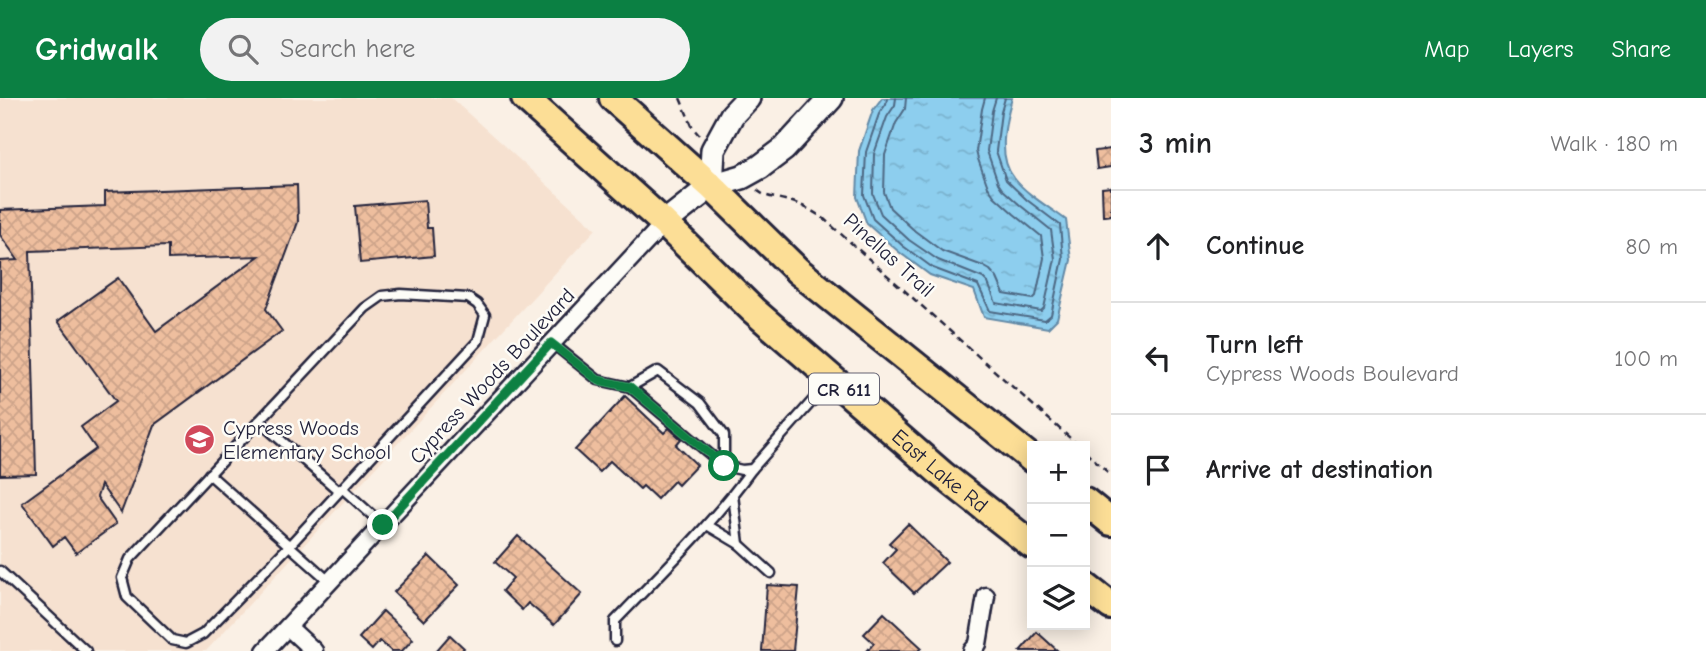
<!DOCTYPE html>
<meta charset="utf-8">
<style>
body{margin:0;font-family:"Comic Neue",sans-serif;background:#f2f2f2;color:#202124}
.controls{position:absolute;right:21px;bottom:21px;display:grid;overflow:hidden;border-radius:0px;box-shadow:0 4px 18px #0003}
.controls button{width:63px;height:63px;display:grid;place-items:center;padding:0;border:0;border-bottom:2px solid #e0e0e0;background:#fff;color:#202124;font:35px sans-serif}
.stop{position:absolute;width:21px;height:21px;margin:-16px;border:5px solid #0b8043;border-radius:50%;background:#fff}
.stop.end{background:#0b8043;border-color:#fff;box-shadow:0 2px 7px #0008}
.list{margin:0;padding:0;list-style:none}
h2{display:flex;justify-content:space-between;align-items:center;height:91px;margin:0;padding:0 28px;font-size:30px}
h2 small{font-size:23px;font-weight:400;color:#757577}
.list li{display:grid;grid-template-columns:46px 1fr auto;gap:21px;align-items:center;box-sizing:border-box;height:112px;padding:0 28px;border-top:2px solid #e0e0e0}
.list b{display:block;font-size:26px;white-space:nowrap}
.list p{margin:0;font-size:23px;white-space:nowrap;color:#757577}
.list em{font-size:23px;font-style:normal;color:#757577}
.icon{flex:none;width:38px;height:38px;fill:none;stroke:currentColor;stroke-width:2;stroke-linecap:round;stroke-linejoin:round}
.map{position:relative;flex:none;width:1111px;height:553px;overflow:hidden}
header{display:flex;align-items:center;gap:42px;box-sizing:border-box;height:98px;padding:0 35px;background:#0b8043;color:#fff}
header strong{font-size:33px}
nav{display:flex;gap:38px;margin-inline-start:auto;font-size:24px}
.search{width:490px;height:63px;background:#f2f2f2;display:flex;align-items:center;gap:18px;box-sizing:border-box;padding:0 24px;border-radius:38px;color:#757577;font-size:26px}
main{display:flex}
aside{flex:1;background:#fff}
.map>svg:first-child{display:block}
.built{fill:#f6e1d0}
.water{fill:url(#water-ripples);stroke:#6289a6;stroke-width:2}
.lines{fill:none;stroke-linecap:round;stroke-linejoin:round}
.shore{stroke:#4d6783;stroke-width:2}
.building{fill:url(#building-cross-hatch);stroke:#22223b;stroke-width:2}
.lane-casing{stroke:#22223b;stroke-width:13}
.street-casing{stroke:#22223b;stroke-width:21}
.secondary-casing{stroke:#22223b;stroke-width:28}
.primary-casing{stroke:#22223b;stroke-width:32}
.path{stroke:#22223b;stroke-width:2.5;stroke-dasharray:7 5;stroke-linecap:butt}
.lane{stroke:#fdfcf7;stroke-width:8}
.street{stroke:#fdfcf7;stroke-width:16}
.secondary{stroke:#fdfcf7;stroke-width:23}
.primary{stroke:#fcde96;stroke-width:26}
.route{stroke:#0b8043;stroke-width:9}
.labels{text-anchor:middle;stroke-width:5;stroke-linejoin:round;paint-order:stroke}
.shield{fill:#fdfcf7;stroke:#646373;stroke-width:2}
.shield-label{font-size:19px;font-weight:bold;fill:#22223b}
.street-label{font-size:21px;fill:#22223b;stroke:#fdfcf7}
.poi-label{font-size:21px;fill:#22223b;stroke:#fdfcf7;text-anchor:start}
</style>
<header>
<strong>Gridwalk</strong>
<div class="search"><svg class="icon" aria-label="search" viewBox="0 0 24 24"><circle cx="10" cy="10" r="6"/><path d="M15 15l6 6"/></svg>Search here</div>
<nav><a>Map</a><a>Layers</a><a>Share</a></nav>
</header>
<main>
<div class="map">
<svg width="1111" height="553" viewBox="0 0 1111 553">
<defs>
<pattern id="water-ripples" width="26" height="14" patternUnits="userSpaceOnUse" patternTransform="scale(1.75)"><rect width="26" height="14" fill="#8dceee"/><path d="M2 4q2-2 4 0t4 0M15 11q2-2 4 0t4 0" fill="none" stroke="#79b1cd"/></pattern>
<pattern id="building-cross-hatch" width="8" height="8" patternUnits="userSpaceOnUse" patternTransform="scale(1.75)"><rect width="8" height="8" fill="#eebe9e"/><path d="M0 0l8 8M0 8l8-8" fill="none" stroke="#cca389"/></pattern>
</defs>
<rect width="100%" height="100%" fill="#faf0e5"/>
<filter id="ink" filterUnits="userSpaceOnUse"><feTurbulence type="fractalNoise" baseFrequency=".0143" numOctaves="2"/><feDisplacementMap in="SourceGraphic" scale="14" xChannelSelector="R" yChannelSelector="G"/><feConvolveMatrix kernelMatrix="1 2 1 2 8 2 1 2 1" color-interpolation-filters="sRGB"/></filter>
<g filter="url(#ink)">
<path class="built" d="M0,0H451L596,131L206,553H0Z"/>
<path class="water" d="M882,0H1012C1005,24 997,59 1014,80C1027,97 1049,109 1066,122L1071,162L1057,221L1048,230L984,219L974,192L930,177L899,154L867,126L857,99L859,53L873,12Z"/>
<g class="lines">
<g class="shore">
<path d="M887,0L886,6L879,16L866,54L864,97L873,121L903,148L933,170L978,187L990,213L1045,222L1051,217L1063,161L1060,127L1027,102L1006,82L996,53L1001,14L1005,0"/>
<path d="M896,0L895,7L887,19L874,56L873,96L881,116L909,142L938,162L983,180L988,185L996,205L1041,213L1044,210L1055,161L1051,132L1021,108L1002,91L998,85L987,53L992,13L996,0"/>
<path d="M906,0L905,11L896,25L885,57L884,94L890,110L915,133L942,153L983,168L990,172L997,180L1004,196L1033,201L1036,198L1044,160L1041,138L1014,116L994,98L988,89L978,61L976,53L982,11L985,0"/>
</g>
</g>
<g class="building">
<path d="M1111,51V69L1097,71L1095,53Z"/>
<path d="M297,87L298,124L266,211L282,233L154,327L121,415L101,387L97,399L116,426L76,455L64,439L53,448L22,405L96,351L81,329L116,303L58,223L118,180L156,233L259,158L168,161V148L30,153L36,376L0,377V163L18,162L0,137V112L105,108V94Z"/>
<path d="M1111,89V117L1103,118L1102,90Z"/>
<path d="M425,102L427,130H432L434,158L360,165L355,108Z"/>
<path d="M625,298L664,335L669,330L681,341L676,347L697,367L678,387L674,383L657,401L643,388L640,391L610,363L599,374L575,352Z"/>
<path d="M908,426L947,464L914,495L883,465L896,451L889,445Z"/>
<path d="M518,438L582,496L554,527L528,505L522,512L502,493L513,480L495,464Z"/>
<path d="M429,458L459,487L424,523L394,494Z"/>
<path d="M767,487L799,489L793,553H762Z"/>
<path d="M383,513L413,541L402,553H391L380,543L372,552L359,540Z"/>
<path d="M884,515L922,550L919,553H867L874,545L864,536Z"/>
<path d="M1037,534L1058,553H1020Z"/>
<path d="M450,537L464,550L461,553H436Z"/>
</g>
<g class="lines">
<defs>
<g id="lane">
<path d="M401,196L468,200L477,206L485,217L478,243L289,448L203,536L186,545L172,542L127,499L122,480L130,461L365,210L382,198Z"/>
<path d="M552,245L598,282L630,289L724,368L742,372L752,371L830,283"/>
<path d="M630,289L658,273L700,305L724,337V368"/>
<path d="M259,323L339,393"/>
<path d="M209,376L330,484"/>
<path d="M342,390L383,427"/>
<path d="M707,427L739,446L733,397"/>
<path d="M739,446L771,475"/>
<path d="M0,473L86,553"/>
<path d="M615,543V523C662,474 712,426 752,371"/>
</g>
<g id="street">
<path d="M288,529L314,553"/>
<path d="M265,553L664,125"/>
<path d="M972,553L978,546L986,498"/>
</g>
<g id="secondary">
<path d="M711,88L713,52L732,17L748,0"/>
<path d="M664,125L711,88L742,79L760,69L784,51L831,0"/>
</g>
<g id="primary">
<path id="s1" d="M525,0L664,125L753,212L943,377L1032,447"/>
<path d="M613,0L711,88L798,173L1032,361"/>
<path d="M1085,403L1111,424"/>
<path d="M1085,488L1111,508"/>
</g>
</defs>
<use href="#lane" class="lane-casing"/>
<use href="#street" class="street-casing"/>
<use href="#secondary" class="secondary-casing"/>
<use href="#primary" class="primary-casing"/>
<g class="path">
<path d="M680,0L693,30L699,37"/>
<path d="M757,92C766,100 774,99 785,102C799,105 811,112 823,120L1079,348"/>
<path d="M1085,353L1111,377"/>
</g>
<use href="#lane" class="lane"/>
<use href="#street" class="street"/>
<use href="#secondary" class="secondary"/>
<use href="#primary" class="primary"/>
</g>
</g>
<g class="lines" filter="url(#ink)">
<path class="route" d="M383,427L551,245L598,282L630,289L724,368"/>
</g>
<defs>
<symbol id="school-disc" viewBox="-11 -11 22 22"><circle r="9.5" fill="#d1495b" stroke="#fdfcf7"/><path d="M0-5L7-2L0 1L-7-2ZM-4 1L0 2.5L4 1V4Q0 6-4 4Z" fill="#fff"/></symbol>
</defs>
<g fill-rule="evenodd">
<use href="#school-disc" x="182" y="324" width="35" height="35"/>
</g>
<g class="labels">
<rect class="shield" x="809" y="275.5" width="70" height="31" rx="5"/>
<g class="shield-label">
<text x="844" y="298">CR 611</text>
</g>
<g class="street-label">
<text transform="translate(889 157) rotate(42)" y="7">Pinellas Trail</text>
<text transform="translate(492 278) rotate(-47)" y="7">Cypress Woods Boulevard</text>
<text dy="7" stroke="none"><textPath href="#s1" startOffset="558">East Lake Rd</textPath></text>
</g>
<g class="poi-label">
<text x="223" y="337">Cypress Woods<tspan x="223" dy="24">Elementary School</tspan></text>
</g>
</g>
</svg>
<div class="controls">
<button>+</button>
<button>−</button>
<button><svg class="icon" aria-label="layers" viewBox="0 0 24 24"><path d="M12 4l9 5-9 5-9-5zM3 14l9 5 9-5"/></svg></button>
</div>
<div class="stop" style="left:724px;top:368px"></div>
<div class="stop end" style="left:383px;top:427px"></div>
</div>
<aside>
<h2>3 min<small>Walk · 180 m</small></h2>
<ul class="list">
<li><svg class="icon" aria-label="ahead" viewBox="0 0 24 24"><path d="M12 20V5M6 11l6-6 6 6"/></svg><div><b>Continue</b></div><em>80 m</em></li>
<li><svg class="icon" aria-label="left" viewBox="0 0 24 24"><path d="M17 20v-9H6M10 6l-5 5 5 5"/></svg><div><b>Turn left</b><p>Cypress Woods Boulevard</p></div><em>100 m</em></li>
<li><svg class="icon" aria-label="arrive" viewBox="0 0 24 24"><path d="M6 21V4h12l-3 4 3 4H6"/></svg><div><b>Arrive at destination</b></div></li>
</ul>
</aside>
</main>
